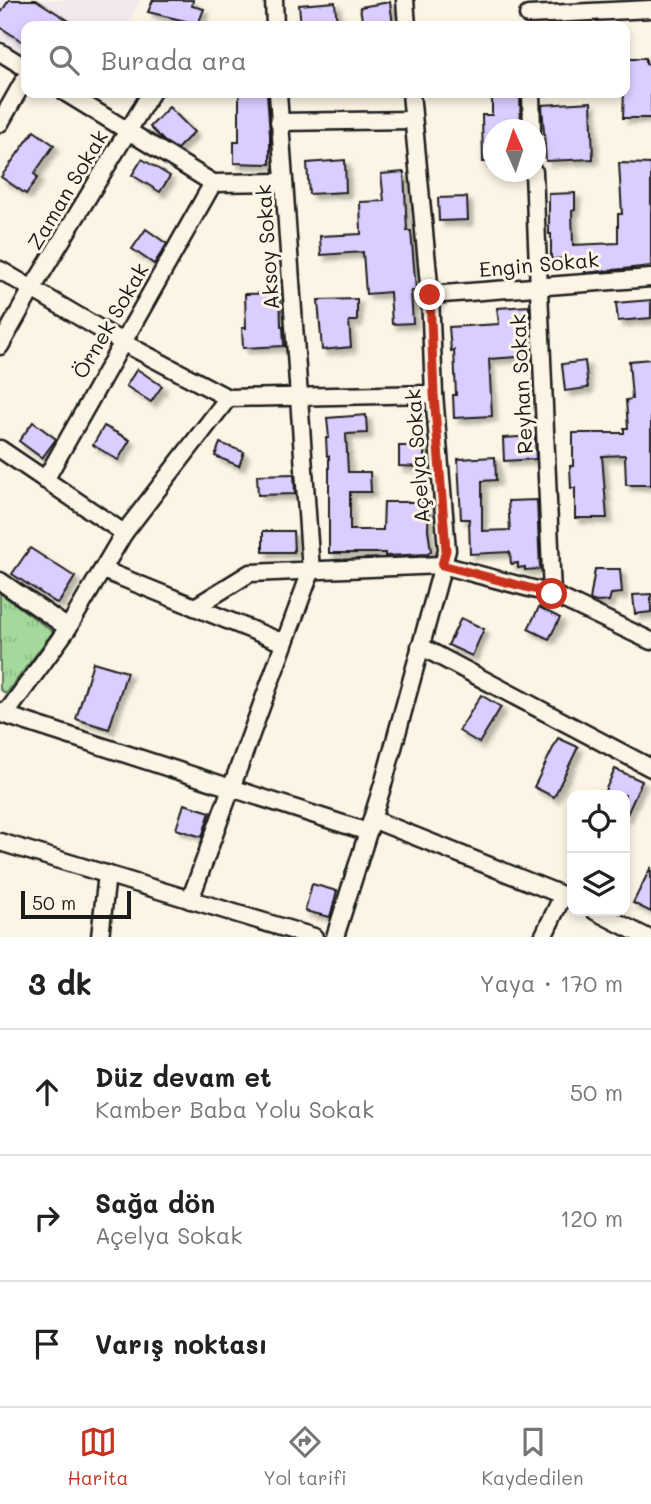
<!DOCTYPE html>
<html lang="tr">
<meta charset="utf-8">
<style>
body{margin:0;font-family:Mali,sans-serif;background:#f2f2f2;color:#222}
.controls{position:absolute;right:21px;bottom:21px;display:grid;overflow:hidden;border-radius:14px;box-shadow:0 4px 10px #0003}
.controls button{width:63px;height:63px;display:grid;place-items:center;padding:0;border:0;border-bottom:2px solid #e0e0e0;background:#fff;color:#222;font:35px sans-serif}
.compass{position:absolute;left:483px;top:119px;width:63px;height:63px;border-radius:50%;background:#fff;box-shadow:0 4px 10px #0003;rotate:357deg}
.scale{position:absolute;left:21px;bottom:18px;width:110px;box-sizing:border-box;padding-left:7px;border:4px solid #1c1c1c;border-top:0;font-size:19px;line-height:24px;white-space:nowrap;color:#1c1c1c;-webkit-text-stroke:5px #fcf5e5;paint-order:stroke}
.stop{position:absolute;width:21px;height:21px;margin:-16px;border:5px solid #c8321e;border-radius:50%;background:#fff}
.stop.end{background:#c8321e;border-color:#fff;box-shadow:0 2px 7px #0008}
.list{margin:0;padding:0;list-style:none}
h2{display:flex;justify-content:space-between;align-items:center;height:91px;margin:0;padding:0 28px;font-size:30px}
h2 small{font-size:23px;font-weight:400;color:#767676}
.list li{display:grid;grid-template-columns:46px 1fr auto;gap:21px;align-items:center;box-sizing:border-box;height:126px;padding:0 28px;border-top:2px solid #e0e0e0}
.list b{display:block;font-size:26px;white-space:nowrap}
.list p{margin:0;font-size:23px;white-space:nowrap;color:#767676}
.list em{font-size:23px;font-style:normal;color:#767676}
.icon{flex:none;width:38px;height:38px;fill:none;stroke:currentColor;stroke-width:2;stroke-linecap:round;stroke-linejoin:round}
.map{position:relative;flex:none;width:651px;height:937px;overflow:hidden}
.search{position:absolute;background:#fff;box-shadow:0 4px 10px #0003;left:21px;right:21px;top:21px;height:77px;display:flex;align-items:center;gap:18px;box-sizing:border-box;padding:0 24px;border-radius:14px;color:#767676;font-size:26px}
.sheet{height:469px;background:#fff}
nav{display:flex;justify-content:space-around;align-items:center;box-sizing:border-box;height:98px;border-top:2px solid #e0e0e0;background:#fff;font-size:19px;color:#767676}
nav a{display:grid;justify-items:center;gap:4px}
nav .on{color:#c8321e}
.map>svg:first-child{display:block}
.built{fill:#f2e9ed}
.park{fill:url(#park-tufts);stroke:#607a5c;stroke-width:2}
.building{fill:#dbcdff;stroke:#1c1c1c;stroke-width:2;filter:url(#shadow)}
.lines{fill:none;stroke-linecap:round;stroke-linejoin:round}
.street-casing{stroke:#1c1c1c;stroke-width:21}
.street{stroke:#fcf5e5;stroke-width:16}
.route{stroke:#c8321e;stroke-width:9}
.labels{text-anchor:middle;stroke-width:6;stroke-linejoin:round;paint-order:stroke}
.street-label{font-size:21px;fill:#1c1c1c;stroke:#fcf5e5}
</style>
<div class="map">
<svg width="651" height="937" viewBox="0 0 651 937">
<defs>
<pattern id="park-tufts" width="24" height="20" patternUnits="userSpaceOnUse" patternTransform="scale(1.75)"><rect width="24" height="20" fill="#a4d99b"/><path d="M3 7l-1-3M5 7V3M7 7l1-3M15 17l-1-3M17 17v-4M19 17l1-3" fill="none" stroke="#8dba85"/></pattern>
<filter id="shadow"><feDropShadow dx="5" dy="5" stdDeviation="2" flood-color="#0004"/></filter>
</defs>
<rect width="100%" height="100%" fill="#fcf5e5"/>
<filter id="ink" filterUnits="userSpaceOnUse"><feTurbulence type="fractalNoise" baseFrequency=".0143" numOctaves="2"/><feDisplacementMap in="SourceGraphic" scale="14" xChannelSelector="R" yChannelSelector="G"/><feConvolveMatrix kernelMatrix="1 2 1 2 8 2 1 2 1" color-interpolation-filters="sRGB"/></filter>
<g filter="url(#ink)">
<path class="built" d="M0,0H140L128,26H26V55L0,39Z"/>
<path class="park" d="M0,593L53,632L6,694L0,689Z"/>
<g class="building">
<path d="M9,0H36L77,26H26V44L0,27V14Z"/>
<path d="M153,0H193L192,6L204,9L198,24L148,12Z"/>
<path d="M335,2L337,26H301L299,5Z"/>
<path d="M390,2L393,25L363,26L360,7Z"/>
<path d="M629,58H646V64L651,63V118H623L625,64H629Z"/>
<path d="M239,93H267L270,135V164L234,163V142H239Z"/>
<path d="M492,93H520L521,130H494V162H483L482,115H492Z"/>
<path d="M591,102L593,159L546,161L542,105Z"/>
<path d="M169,107L194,132L177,149L164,141L150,127Z"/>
<path d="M34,131L54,145L34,174L38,177L26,194L1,177Z"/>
<path d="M142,159L170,176L160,192L132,175Z"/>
<path d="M345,160L346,192L309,194L307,163Z"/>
<path d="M619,163L651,164V266L585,273V266H580L579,258L551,259V234H549V194L575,193V210L572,211L573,245L618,243V214H622Z"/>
<path d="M404,172L407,231H411L416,291H411L413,323L392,324L390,292L366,294L363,252L321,255L320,236L361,234L360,202L384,201L381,174Z"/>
<path d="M467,197L468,220L439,221L438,198Z"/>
<path d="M146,229L167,244L154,264L132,249Z"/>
<path d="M280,293L281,326H283L284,346L243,348L242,328H246L245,294Z"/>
<path d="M357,299V321H349L351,347L322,350L318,300Z"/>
<path d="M651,300V318L618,321L616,303Z"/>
<path d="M529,306L531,356L489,359L492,416L454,418L453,395H456L454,350L451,351L449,327L499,324L497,308Z"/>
<path d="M651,359V485H626L625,455L602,456L607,518H575V488H571L570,466H573V433H624V428H628L626,400L632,399L629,361Z"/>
<path d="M585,361L588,388L565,391L562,364Z"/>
<path d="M137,369L162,386L151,402L126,386Z"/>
<path d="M366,415L367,433L346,434L348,472H370L371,492H350V530H383L384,502H429L428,530L431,551L428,554L385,556V553H329V456H327L326,438H329L327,418Z"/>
<path d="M33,422L56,439L42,458L19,441Z"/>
<path d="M104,426L130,440L118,460L93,445Z"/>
<path d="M535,436L536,459L504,461L503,438Z"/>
<path d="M220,443L244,452L239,466L215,456Z"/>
<path d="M399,446H424V467L399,466Z"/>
<path d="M495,457L496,480L482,481V531L510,530L508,501L537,500L540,569L525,570V567L518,568V563L511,564L510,552L470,554L469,519H461L458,459Z"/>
<path d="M294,474L295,494L258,495L257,475Z"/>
<path d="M263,531H293L294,552H263Z"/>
<path d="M30,548L75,577L58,604L12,574Z"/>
<path d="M595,569H620L622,593L611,594L609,601L597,602L590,600Z"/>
<path d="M651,594V612L635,614L633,595Z"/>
<path d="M539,607L560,618L549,639L528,629Z"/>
<path d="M461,618L484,629L472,656L448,645Z"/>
<path d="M93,662L127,672L109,729L76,719Z"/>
<path d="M481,695L501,707L479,743L459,731Z"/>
<path d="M558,738L578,747L554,797L534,787Z"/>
<path d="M615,769L642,781L625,819V795H603Z"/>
<path d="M184,804L210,812L202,837L176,829Z"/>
<path d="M651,867V912L633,903Z"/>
<path d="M312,884L337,891L330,917L305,911Z"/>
</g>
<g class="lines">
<defs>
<g id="street">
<path d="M274,0L275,26"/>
<path d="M405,0L407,26"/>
<path d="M528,15L651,9"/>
<path d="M0,52L26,68"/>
<path d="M66,93L213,183L284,182"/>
<path d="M531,93L532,130"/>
<path d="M279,122L413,120"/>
<path d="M0,123L26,77"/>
<path d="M534,172L552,594"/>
<path d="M0,270L122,342L228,398L434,394"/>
<path d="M430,295L651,278"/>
<path d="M0,346L32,289L151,93"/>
<path d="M0,449L124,533"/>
<path d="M45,480L213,183"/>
<path d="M103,570L284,643"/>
<path d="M0,581L68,628"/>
<path d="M195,607L250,573L442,565L552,594L651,641"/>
<path d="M420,646L651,768"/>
<path d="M0,711L5,715L368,832"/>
<path d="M5,715L68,628L124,533L228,398"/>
<path d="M372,819L572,899"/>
<path d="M0,842L314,937"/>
<path d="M190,900L311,571L278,93"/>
<path d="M595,911L646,937"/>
<path d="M100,937L107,874"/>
<path d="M335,937L384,781L447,550L434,394L430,295L411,93"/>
<path d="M543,937L563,895"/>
</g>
</defs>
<use href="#street" class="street-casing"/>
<use href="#street" class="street"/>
</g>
</g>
<g class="lines" filter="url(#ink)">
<path class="route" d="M430,295L434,394L446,550L442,565L552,594"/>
</g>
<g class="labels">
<g class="street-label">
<text transform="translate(68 190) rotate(-59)" y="7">Zaman Sokak</text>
<text transform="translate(268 247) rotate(-94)" y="7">Aksoy Sokak</text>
<text transform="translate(539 265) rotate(-5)" y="7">Engin Sokak</text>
<text transform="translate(111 321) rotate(-60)" y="7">Örnek Sokak</text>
<text transform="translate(522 384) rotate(-93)" y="7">Reyhan Sokak</text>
<text transform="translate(418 456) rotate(-94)" y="7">Açelya Sokak</text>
</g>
</g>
</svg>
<div class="controls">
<button><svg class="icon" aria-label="locate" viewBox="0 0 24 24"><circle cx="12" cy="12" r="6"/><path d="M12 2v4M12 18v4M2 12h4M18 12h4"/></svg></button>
<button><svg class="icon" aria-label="layers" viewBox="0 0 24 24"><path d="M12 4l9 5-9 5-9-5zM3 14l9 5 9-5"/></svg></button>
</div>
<svg class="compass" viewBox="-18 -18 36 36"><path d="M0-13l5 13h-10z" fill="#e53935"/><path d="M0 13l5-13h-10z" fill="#767676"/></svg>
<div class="scale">50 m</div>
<div class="stop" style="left:552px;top:594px"></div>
<div class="stop end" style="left:430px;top:295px"></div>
<div class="search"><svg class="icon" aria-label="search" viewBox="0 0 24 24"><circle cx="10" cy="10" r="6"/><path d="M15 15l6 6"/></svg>Burada ara</div>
</div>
<section class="sheet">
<h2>3 dk<small>Yaya · 170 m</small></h2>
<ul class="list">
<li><svg class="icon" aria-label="ahead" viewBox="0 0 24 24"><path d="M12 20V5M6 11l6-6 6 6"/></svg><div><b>Düz devam et</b><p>Kamber Baba Yolu Sokak</p></div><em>50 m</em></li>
<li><svg class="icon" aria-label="right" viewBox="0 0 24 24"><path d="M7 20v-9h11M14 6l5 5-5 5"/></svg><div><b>Sağa dön</b><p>Açelya Sokak</p></div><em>120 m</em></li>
<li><svg class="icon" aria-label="arrive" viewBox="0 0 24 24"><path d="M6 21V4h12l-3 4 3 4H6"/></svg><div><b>Varış noktası</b></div></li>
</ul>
</section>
<nav>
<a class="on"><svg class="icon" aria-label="map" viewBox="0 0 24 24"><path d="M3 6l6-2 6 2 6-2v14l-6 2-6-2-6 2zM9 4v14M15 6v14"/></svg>Harita</a>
<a><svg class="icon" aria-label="directions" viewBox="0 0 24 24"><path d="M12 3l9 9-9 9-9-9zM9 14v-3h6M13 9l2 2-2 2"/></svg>Yol tarifi</a>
<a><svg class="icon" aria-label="saved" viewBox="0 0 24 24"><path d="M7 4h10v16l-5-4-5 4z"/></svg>Kaydedilen</a>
</nav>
